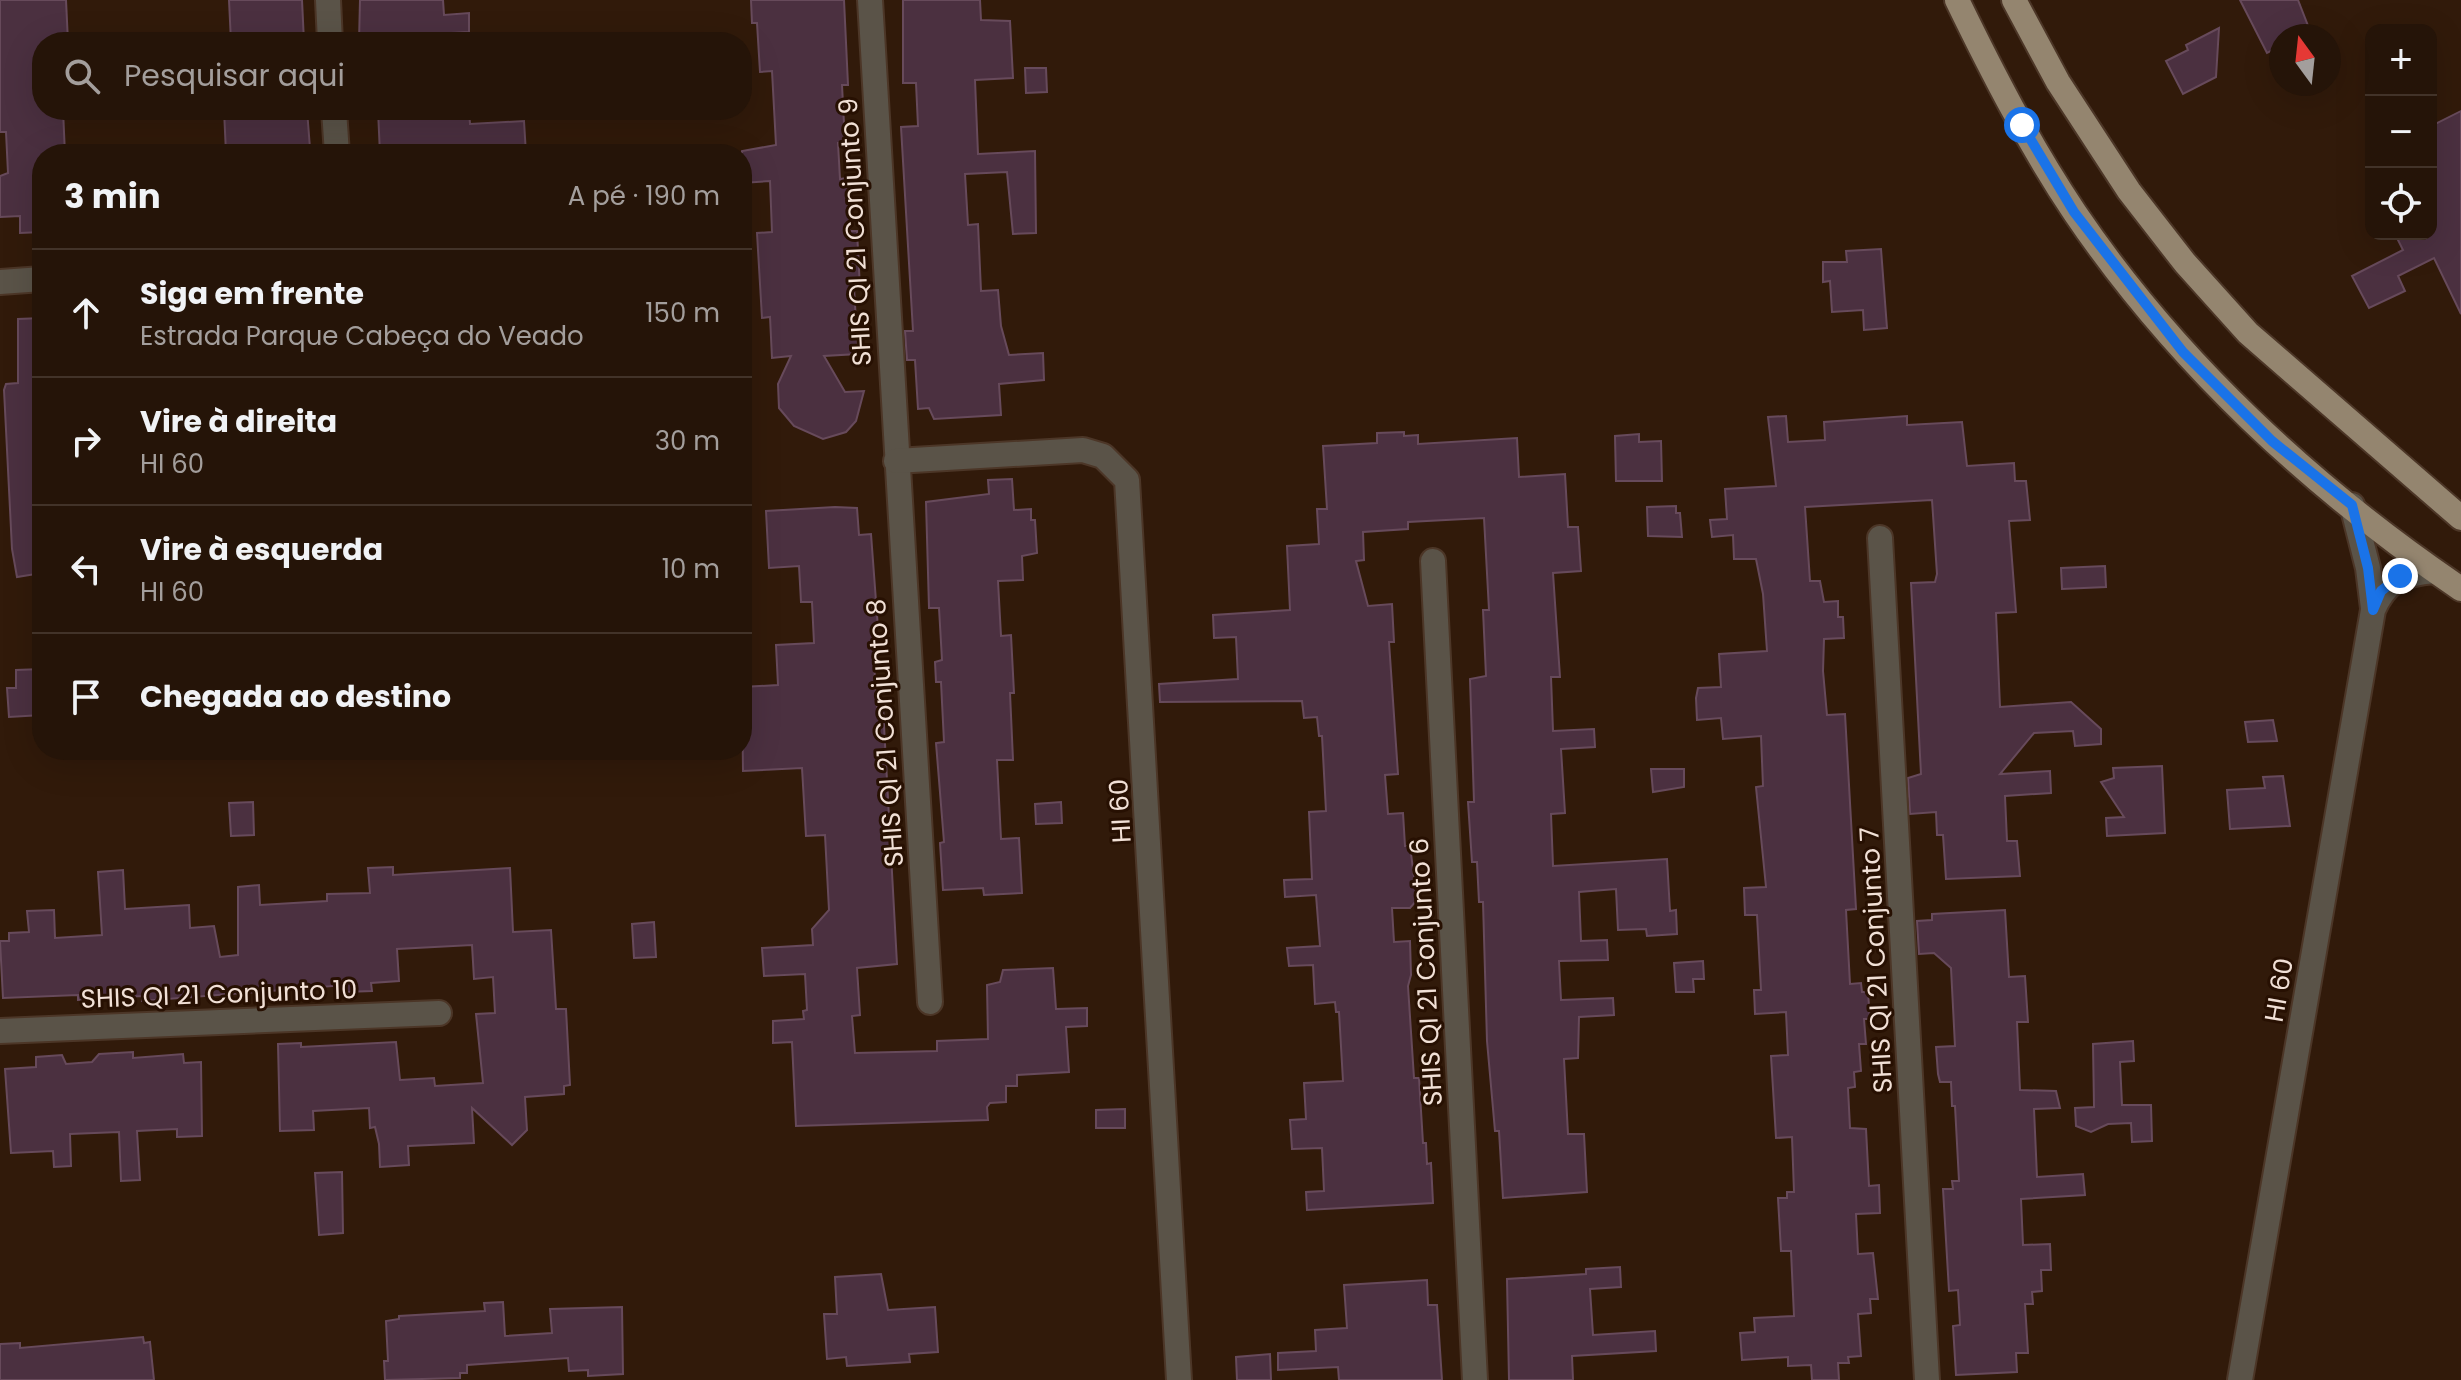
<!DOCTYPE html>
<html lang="pt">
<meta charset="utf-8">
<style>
body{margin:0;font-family:Poppins,sans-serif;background:#312116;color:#f1f3f6}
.controls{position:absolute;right:24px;top:24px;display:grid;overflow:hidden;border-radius:16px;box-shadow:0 8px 32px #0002}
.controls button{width:72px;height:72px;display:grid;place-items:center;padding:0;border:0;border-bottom:2px solid #423329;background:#251408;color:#f1f3f6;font:40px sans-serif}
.compass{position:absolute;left:2269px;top:24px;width:72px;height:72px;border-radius:50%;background:#251408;box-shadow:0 8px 32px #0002;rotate:345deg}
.stop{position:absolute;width:24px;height:24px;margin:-18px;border:6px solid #1a73e8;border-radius:50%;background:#fff}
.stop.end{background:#1a73e8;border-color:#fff;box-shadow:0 2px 8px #0008}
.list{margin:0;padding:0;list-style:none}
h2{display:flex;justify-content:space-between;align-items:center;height:104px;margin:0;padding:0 32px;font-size:34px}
h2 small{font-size:26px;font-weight:400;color:#a39e9c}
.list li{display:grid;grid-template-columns:52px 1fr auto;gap:24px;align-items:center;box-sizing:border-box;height:128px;padding:0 32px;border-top:2px solid #423329}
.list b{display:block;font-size:30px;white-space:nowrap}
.list p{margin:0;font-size:26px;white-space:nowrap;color:#a39e9c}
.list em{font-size:26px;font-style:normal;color:#a39e9c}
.icon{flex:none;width:44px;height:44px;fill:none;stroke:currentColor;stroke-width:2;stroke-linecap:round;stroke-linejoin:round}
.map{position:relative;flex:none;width:2461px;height:1380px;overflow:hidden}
.search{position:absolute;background:#251408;box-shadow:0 8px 32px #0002;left:32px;top:32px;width:720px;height:88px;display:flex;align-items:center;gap:20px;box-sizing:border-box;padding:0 28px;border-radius:32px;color:#a39e9c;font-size:30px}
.panel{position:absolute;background:#251408;box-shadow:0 8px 32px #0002;left:32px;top:144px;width:720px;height:616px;border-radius:32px}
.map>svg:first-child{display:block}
.building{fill:#4b3040;stroke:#674a5b;stroke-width:2}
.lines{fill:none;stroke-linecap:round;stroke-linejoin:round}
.minor-casing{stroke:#4c3627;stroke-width:28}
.major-casing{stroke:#4c3627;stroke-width:28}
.minor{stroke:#5a5348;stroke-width:24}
.major{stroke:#94856f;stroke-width:24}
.route{stroke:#1a73e8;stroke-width:10}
.labels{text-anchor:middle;stroke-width:6;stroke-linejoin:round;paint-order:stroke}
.street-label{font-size:26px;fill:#f1e0d6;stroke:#271002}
</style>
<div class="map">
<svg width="2461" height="1380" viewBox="0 0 2461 1380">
<rect width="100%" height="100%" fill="#311a0a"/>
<g class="building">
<path d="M0,0H66L68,42H42V110H63L65,154H42V232L20,233V216L0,217V176L8,173L6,132H0Z"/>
<path d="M229,0H302L304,42H231Z"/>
<path d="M360,0H443L444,15L469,13V32L435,34L436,42H359Z"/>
<path d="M751,0H844L848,85H842L845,143H838L840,179L847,178L850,231H857L860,288H854L858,354L824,356L845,392L864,391L856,421L846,432L823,439L794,426L779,408L778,384L791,356L772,358L770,317L762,318L757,233L772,232L770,181L742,183V151L776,145L772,71L760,72L757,23H752Z"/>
<path d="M903,0H980L981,20L1010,21L1013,78L975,80L978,154L1035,151L1036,233L1013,234L1007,172L965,174L968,225L978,224L981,291L998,290L1001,326L1009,355L1043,353L1044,380L999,384L1001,415L934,419L929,408L918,409L915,360H907L905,331H913L901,127L918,126L916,83H903Z"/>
<path d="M2240,0H2298L2312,36H2281V46L2267,53Z"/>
<path d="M2219,28L2216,77L2183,94L2166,61L2188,50L2186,45Z"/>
<path d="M1025,68H1046L1047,92L1026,93Z"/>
<path d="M224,110H307L310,148L226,153Z"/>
<path d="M378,110H469L470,124L524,121L526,154H380Z"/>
<path d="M2461,111V314L2434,258L2398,276L2405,291L2369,308L2352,276L2403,250L2395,234H2431V126Z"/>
<path d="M1881,249L1887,328L1864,330L1863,310L1832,312L1830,281L1823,282V262H1847L1846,251Z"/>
<path d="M42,318V573L17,577L12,549L4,390L6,384L18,383V319Z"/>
<path d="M1786,416L1788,442L1825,440L1824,422L1907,416V425L1962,422L1967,466L2014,463L2015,481H2026L2030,520L2009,521L2016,612L1996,613L2000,707L2071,702L2101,729V744L2075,746L2073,731L2034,733L2000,774L2050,771L2051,793L2005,796L2007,841H2017L2020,876L1946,879L1943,835H1937L1936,812L1910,814L1908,778L1921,774L1911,583L1935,582L1937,574L1932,500L1805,507L1810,581H1820L1824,602L1838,601V617H1843L1844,638L1824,639L1823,671L1827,715L1845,714L1856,909L1846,910L1850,984L1861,983L1862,992H1868L1870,1019H1864L1866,1044H1859L1861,1071L1854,1072L1855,1087L1848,1088L1850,1128L1866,1129L1869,1186L1879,1185L1880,1213L1856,1214L1858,1254L1873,1253L1878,1299H1870L1871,1313L1858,1314L1861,1356L1848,1357L1849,1363H1838L1839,1380H1812L1811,1365L1788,1366V1357L1742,1360L1740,1333L1755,1332L1754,1318L1794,1316L1791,1251H1781L1778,1198H1787V1192H1794L1792,1137L1776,1138L1771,1056L1788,1055L1786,1012L1755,1014L1754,990H1761L1757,915H1745L1744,888L1766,887L1756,787L1763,786L1761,736L1723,739L1721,718L1697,720L1696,698L1698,688L1721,687L1719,654L1767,651L1763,594L1756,559H1734L1733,535L1712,537L1710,520L1727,519L1725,489L1776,486L1768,417Z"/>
<path d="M1404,432V436L1418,435V444L1517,438L1519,477L1565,474L1568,527H1578L1581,571L1553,573L1560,677H1551L1553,731L1594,729L1595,747L1561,749L1565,813L1551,814L1553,866L1667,859L1670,911L1676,910L1677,934L1647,936L1646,929L1618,930L1616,889L1579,892L1581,941L1607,940L1608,960L1559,961L1561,1000L1613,998L1614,1015L1579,1017L1578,1058L1564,1059L1568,1134H1584L1587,1192L1503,1198L1499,1131H1495L1487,1041L1483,902H1479L1477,862H1472L1468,802H1474L1470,679L1486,676L1483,610H1489L1484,518L1408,522V529L1363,532L1364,560L1356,561L1368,606L1392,604L1394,642H1389L1398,774L1385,775L1388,814L1403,813L1405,846H1410L1417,900L1410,908H1392L1394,942L1410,941L1411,975L1408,986L1414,1078H1419L1423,1143H1426L1427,1164L1431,1163L1433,1203L1307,1210L1306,1192L1324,1191L1322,1148L1292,1149L1290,1120L1306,1119L1304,1083L1343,1081L1339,1012H1336L1335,1002L1315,1004L1313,965L1289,966L1287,948L1320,946L1316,895L1285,897L1284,880L1312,879L1309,812L1326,811L1322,736H1319L1317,717L1304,718L1302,701L1160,702L1159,684L1238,679L1236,637L1214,638L1213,615L1290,610L1287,546L1319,544L1317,509H1327L1323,446L1377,443V433Z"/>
<path d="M1639,434V442L1661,441L1662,481H1616L1615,436Z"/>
<path d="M1012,479L1014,510L1031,509V520H1035L1037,553L1022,556L1023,580L998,581L1001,636L1011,635L1014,693H1010L1013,760H997L1001,839L1019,838L1022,893L984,895L983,888L943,890L940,843L944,842L936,743L944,742L941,682H936L935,662L942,660L939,608H929L926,502L989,494L988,480Z"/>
<path d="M1676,506V513H1680L1682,537L1648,536L1647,507Z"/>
<path d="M835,507L857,508L859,535L871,534L878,628H875L878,664H874L877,707H883L897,964L857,968L860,1015L852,1016L855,1053L937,1051V1041L988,1039L987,985L1000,982L1003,970L1053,968L1056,1009L1087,1008V1026L1066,1027L1069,1072L1017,1075V1086H1006V1102L990,1103L987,1107L988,1120L796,1126L792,1042L773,1043V1021L804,1019L803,1011L807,1010L805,974L764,976L762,948L813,945L812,929L829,910L825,835L806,836L802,768L743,771L742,687L778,685L776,645L814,643L812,602H801L799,566L769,568L766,511Z"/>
<path d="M2105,566L2106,587L2062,589L2061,568Z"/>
<path d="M42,669V715L9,717L7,688H16V670Z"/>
<path d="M2273,720L2277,741L2248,742L2245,722Z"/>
<path d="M2162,766L2165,833L2107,836L2106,818L2124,817L2101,782L2114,778L2113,768Z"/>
<path d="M1651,769H1684V787L1653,792Z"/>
<path d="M2283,776L2290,826L2230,829L2227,790L2265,788L2263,777Z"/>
<path d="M253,802L254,835L231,836L229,803Z"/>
<path d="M1061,802L1062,823L1036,824L1035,804Z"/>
<path d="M393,867V875L510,868L513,932L551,930L556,1009H566L570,1085L564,1086V1094L525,1097L527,1130L512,1145L472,1108L474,1143L408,1146L409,1165L380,1167L379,1144L375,1127L370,1128L369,1108L313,1111L314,1130L280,1131L278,1044L301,1043V1047L396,1042L400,1080L434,1078L435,1086L483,1083L476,1014L495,1013L493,977L474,979L472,945L397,949L399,981L371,983L372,991L345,992V985L142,1001V996L78,1000V995L3,998L0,941H9V933L29,932L27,911L54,910L55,938L102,935L98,872L123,870L125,909L189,905L190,928L214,926L220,957L238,955V887L259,885L260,905L327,901V894L370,893L368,868Z"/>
<path d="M2005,910L2009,977L2025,976L2028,1022H2017L2020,1090L2056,1091L2060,1108L2034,1109L2037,1177L2083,1174L2085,1195L2021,1199L2023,1245L2050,1244L2051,1270H2041L2042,1291L2032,1292L2033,1304H2025L2028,1353H2016L2017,1372L1956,1375L1953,1326L1960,1325L1958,1290L1949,1291L1943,1189H1953L1952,1181H1959L1955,1106H1952L1951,1082H1940L1938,1074L1936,1047L1955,1046L1951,968L1934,953L1919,954L1917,921L1932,920V914Z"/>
<path d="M654,922L656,957L634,958L632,924Z"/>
<path d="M1703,961L1704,979H1693L1694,992H1676L1674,963Z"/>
<path d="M2133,1041L2134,1061L2120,1062L2122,1105H2151L2152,1141L2132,1142L2131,1123L2108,1124L2091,1132L2076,1126L2075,1108L2094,1107L2093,1044Z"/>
<path d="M133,1052V1058L183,1054L184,1063L201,1062L202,1136L177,1137V1129L137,1131L140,1180L121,1181L119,1132L70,1134L71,1166L54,1167L53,1151L11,1153L5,1069L36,1067V1057L62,1055L66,1064L92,1062L99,1054Z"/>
<path d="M1125,1109V1128H1096V1110Z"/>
<path d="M342,1172L343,1233L319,1235L315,1173Z"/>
<path d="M1620,1267L1621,1287L1590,1289L1593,1335L1655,1331L1656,1351L1572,1356L1573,1380H1509L1507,1279L1586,1274V1269Z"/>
<path d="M881,1274L888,1310L935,1307L938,1352L909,1354L910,1362L847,1366L846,1357L827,1359L824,1314H837L835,1277Z"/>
<path d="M1427,1280L1428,1305H1437L1442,1380H1339L1338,1367L1278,1370V1353L1316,1351L1315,1330L1347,1328L1344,1285Z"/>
<path d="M503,1302L505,1336L552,1333L550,1309L622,1307L623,1374L588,1376V1370L569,1371L568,1358L467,1365V1373H460V1378L385,1380L384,1361H388L386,1321L399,1319V1316L485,1311L484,1303Z"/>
<path d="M143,1337L144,1343L150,1342L154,1380H0V1344L20,1343V1348Z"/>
<path d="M1270,1354L1271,1380H1237L1236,1357Z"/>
</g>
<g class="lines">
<defs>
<g id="minor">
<path d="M328,0L330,42"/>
<path d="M870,0L930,1002"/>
<path d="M334,110L337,154"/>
<path d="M0,282L42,279"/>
<path d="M896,461L1083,450L1103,456L1127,480L1179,1380"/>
<path d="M2352,505L2368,568L2373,608"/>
<path d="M1880,538L1927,1380"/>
<path d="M1433,561L1475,1380"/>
<path d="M0,1031L439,1013"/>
<path d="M2240,1380L2373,610C2386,580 2402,574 2434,571"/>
</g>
<g id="major">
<path d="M1957,0C1992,72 2030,146 2075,213C2176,362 2312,488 2461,589"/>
<path d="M2014,0L2058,82L2129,191L2185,263L2248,333L2461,518"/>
</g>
</defs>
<use href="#minor" class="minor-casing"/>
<use href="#major" class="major-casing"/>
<use href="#minor" class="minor"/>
<use href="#major" class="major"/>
</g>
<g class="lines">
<path class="route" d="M2022,125L2074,212L2183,352L2272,441L2352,505L2368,568L2373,610L2381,591L2400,576"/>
</g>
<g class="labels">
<g class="street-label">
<text transform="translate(855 232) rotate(-93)" y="9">SHIS QI 21 Conjunto 9</text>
<text transform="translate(885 733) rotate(-94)" y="9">SHIS QI 21 Conjunto 8</text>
<text transform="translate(1120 811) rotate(-93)" y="9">HI 60</text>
<text transform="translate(1876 960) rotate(-93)" y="9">SHIS QI 21 Conjunto 7</text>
<text transform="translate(1426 972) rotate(-93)" y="9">SHIS QI 21 Conjunto 6</text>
<text transform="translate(2279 990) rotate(-80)" y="9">HI 60</text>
<text transform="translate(219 994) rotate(-2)" y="9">SHIS QI 21 Conjunto 10</text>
</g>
</g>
</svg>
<div class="controls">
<button>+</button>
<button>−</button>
<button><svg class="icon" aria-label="locate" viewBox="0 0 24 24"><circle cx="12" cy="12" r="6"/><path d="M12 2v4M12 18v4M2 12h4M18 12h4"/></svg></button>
</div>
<svg class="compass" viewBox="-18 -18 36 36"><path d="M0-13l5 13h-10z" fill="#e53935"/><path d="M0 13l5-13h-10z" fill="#a39e9c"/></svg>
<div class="stop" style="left:2022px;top:125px"></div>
<div class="stop end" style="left:2400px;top:576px"></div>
<div class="search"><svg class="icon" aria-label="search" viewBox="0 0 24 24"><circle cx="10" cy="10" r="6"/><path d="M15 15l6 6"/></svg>Pesquisar aqui</div>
<section class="panel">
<h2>3 min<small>A pé · 190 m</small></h2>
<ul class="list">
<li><svg class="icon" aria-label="ahead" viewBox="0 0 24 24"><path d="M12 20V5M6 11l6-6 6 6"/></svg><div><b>Siga em frente</b><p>Estrada Parque Cabeça do Veado</p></div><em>150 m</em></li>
<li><svg class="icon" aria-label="right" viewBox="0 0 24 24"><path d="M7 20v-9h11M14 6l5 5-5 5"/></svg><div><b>Vire à direita</b><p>HI 60</p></div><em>30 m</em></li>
<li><svg class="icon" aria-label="left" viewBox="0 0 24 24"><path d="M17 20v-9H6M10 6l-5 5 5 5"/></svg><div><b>Vire à esquerda</b><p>HI 60</p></div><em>10 m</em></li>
<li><svg class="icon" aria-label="arrive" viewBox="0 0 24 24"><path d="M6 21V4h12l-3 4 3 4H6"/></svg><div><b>Chegada ao destino</b></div></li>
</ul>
</section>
</div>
